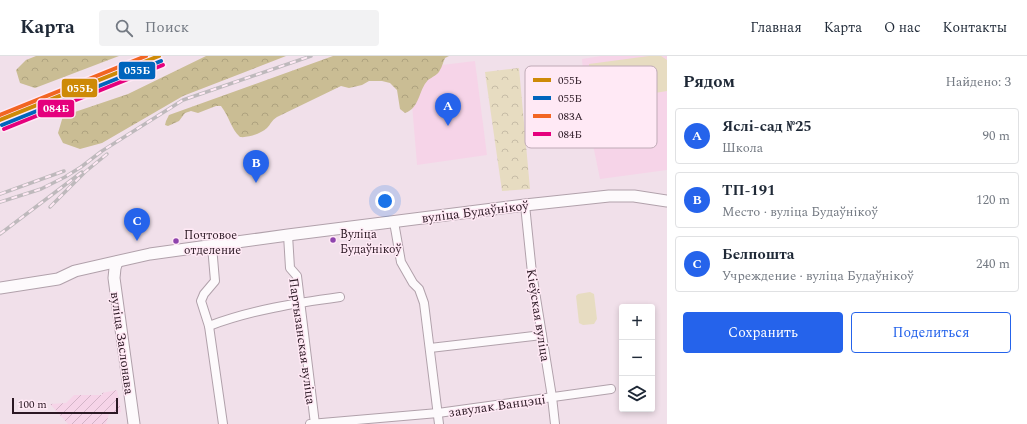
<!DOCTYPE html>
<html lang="ru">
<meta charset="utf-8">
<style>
body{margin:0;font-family:Spectral,serif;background:#f2f2f3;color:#1f2937}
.controls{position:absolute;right:12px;bottom:12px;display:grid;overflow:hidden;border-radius:4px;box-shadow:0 2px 6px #0003}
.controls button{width:36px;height:36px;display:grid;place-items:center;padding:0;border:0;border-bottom:1px solid #e0e1e3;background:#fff;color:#1f2937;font:20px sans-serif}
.scale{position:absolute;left:12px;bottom:10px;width:106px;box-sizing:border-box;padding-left:4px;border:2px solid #2b1823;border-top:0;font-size:11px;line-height:14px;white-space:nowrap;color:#2b1823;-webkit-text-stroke:3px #ffe9f5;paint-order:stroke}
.you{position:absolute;left:385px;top:145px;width:14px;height:14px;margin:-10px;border:3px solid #fff;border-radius:50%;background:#1a73e8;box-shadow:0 0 0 6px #1a73e833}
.badge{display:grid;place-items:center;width:26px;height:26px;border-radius:50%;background:#2563eb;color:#fff;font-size:13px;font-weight:700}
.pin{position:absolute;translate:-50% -33px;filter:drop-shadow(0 1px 2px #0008)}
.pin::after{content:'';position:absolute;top:21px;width:14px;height:12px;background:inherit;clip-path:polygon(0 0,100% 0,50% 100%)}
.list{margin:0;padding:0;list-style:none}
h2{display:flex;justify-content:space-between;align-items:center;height:52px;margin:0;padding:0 16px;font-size:17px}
h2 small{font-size:13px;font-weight:400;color:#747a83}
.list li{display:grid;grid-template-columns:26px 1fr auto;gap:12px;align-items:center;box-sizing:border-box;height:56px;margin:0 8px 8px;padding:0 8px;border:1px solid #e0e1e3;border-radius:4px}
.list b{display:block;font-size:15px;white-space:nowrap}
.list p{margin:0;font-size:13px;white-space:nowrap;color:#747a83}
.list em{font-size:13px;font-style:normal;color:#747a83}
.actions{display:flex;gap:8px;padding:12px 16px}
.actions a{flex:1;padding:9px 0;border:1px solid #2563eb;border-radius:4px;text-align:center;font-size:14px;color:#2563eb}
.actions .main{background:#2563eb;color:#fff}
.icon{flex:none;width:22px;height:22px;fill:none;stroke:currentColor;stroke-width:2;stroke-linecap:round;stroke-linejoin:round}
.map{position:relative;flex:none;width:667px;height:368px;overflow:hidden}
header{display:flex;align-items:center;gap:24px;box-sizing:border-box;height:56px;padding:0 20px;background:#fff;border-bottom:1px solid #e0e1e3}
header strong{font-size:19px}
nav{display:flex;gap:22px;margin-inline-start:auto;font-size:14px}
.search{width:280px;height:36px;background:#f2f2f3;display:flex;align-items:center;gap:10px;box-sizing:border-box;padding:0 14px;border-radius:4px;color:#747a83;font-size:15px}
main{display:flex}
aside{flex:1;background:#fff}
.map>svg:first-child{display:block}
.built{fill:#f6d4e8}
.industrial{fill:url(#industrial-furrows)}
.forest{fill:url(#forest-crowns)}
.park{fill:url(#park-crowns)}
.pitch{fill:#e7dcc1}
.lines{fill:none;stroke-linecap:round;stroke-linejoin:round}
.minor-casing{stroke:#b1a1ab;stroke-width:10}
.secondary-casing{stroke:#b1a1ab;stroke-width:13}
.minor{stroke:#fdfafc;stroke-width:8}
.secondary{stroke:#fdfafc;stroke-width:11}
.rail-casing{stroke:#beb9bc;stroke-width:3.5}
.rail{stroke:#ffe9f5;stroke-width:2;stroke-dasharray:6;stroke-linecap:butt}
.rail-1-casing{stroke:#ffe9f5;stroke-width:7}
.rail-2-casing{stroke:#ffe9f5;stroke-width:7}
.rail-3-casing{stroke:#ffe9f5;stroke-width:7}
.rail-4-casing{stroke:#ffe9f5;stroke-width:7}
.rail-1{stroke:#ce8a07;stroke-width:4}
.rail-2{stroke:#0065bd;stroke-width:4}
.rail-3{stroke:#f26522;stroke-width:4}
.rail-4{stroke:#e5007d;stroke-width:4}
.bus-dot{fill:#8e44ad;stroke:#ffe9f5;stroke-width:1.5}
.labels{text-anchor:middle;stroke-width:3;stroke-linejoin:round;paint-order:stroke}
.bus-label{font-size:12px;fill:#2b1823;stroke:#ffe9f5;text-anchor:start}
.street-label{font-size:13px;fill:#2b1823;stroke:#ffe9f5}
.key{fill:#ffe9f5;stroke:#bfaab6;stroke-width:1}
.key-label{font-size:11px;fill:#2b1823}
.line-badge{stroke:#ffe9f5;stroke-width:1.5}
.badge-label{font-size:11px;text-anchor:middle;font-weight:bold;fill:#fff}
</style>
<header>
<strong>Карта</strong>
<div class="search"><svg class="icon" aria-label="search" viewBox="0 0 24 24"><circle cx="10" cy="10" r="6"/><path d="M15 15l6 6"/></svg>Поиск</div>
<nav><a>Главная</a><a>Карта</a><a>О нас</a><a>Контакты</a></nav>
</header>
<main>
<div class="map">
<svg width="667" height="368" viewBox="0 0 667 368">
<defs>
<pattern id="industrial-furrows" width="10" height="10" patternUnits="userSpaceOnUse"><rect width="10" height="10" fill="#f6d4e8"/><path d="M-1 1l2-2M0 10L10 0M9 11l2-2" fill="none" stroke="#d3b5c7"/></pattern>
<pattern id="forest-crowns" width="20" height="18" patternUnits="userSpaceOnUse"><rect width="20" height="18" fill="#cabd94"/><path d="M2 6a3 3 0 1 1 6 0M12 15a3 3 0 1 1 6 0" fill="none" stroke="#aea27f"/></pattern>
<pattern id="park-crowns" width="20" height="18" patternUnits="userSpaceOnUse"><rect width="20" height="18" fill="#e7dcc1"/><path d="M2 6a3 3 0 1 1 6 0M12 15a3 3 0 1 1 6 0" fill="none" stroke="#c6bca6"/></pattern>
</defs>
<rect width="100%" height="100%" fill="#f1e0ea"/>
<g class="built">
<path d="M601,0H667V114L600,123L591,79L535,89L527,21L583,16L582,3Z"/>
<path d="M475,5L487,99L417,109L409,13Z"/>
</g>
<path class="industrial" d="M117,334L121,356L109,358L106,368H68L50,348L66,347L74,339H102V337Z"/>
<g class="forest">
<path d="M36,0H119L35,32L20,27L16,14L26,4Z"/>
<path d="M206,0H286L183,40L102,87L80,93L63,87L58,77L63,60L128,38Z"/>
<path d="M333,0H449L445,2C443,6 442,11 440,14C438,19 432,21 428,24C418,35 420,52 405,57L400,53L397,34L390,27L382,25H369L362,29L349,32L341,30L277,61C271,65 271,68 267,72C260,78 248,82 240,81C231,73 229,60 221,50H216L198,57L191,55L185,57L179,65L168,70L165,69L166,65L169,59Z"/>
</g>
<path class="park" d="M519,12L530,133L502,135L485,16Z"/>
<g class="pitch">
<path d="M649,0H661L667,4V35L594,47L589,8Z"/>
<path d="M590,236L594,238L597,263L594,268L583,269L579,267L576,240L578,238Z"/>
</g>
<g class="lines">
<defs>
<g id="minor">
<path d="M525,149L532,217L552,341L555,368"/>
<path d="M394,166L401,206L413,227L419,233L424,247L439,368"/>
<path d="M288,179L290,212L297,220L315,368"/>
<path d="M212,190L215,225L204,238L201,245L209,270L223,368"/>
<path d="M209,270C251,254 296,247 340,241"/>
<path d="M430,292L542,279"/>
<path d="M310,368L438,357L611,333"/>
</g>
<g id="secondary">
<path d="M117,206L115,212L114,222L134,368"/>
<path d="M0,232L58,223L75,215L150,198L288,179L525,149L609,140H634L667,145"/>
</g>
</defs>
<use href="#minor" class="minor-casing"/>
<use href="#secondary" class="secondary-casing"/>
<use href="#minor" class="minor"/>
<use href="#secondary" class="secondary"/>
<defs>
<g id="rail">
<path d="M0,138L64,115"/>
<path d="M0,146L41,133L65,121L81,111L102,95L183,44L311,0"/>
<path d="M50,151L85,116L107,98"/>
<path d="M0,178L82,116"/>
</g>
</defs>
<use href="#rail" class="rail-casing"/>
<use href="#rail" class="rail"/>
<defs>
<path id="rail-1" d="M0,64L159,0"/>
<path id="rail-2" d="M2,69L161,5"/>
<path id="rail-3" d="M0,59L146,0"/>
<path id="rail-4" d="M4,73L163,9"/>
</defs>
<use href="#rail-1" class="rail-1-casing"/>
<use href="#rail-2" class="rail-2-casing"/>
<use href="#rail-3" class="rail-3-casing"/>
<use href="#rail-4" class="rail-4-casing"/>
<use href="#rail-1" class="rail-1"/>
<use href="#rail-2" class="rail-2"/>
<use href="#rail-3" class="rail-3"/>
<use href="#rail-4" class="rail-4"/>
</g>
<g class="bus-dot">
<circle cx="333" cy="184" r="3.5"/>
<circle cx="176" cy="185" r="3.5"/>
</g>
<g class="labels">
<g class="bus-label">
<text x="340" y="182">Вуліца<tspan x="340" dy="15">Будаўнікоў</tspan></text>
<text x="184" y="183">Почтовое<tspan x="184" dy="15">отделение</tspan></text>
</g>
<g class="street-label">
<text transform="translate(475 155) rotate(-7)" y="5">вуліца Будаўнікоў</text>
<text transform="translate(539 259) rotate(81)" y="5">Кіеўская вуліца</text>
<text transform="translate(303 285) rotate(82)" y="5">Партызанская вуліца</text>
<text transform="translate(123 287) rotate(82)" y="5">вуліца Заслонава</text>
<text transform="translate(497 349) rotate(-8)" y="5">завулак Ванцэці</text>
</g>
</g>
<rect x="525" y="10" width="132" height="82" rx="6" class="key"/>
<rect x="533" y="22" width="18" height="4" fill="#ce8a07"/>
<rect x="533" y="40" width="18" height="4" fill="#0065bd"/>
<rect x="533" y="58" width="18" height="4" fill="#f26522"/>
<rect x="533" y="76" width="18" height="4" fill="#e5007d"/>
<g class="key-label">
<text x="558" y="28">055Ь</text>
<text x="558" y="46">055Б</text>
<text x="558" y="64">083А</text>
<text x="558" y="82">084Б</text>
</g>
<g class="line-badge">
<rect x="118" y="5" width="38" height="19" rx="4" fill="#0065bd"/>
<rect x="61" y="22" width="37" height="20" rx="4" fill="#ce8a07"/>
<rect x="37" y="43" width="38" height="19" rx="4" fill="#e5007d"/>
</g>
<g class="badge-label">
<text x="137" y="18">055Б</text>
<text x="80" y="36">055Ь</text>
<text x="56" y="56">084Б</text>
</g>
</svg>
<div class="controls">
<button>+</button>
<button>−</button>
<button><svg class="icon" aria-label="layers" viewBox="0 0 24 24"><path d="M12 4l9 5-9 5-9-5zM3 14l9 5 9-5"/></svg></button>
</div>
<div class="scale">100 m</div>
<div class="you"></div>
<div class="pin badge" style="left:448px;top:70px">A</div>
<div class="pin badge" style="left:256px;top:127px">B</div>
<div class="pin badge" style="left:137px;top:185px">C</div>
</div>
<aside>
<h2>Рядом<small>Найдено: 3</small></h2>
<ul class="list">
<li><span class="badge">A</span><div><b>Яслі-сад №25</b><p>Школа</p></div><em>90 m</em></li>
<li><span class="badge">B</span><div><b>ТП-191</b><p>Место · вуліца Будаўнікоў</p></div><em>120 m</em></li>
<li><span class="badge">C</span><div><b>Белпошта</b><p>Учреждение · вуліца Будаўнікоў</p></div><em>240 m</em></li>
</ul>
<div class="actions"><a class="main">Сохранить</a><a>Поделиться</a></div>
</aside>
</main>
